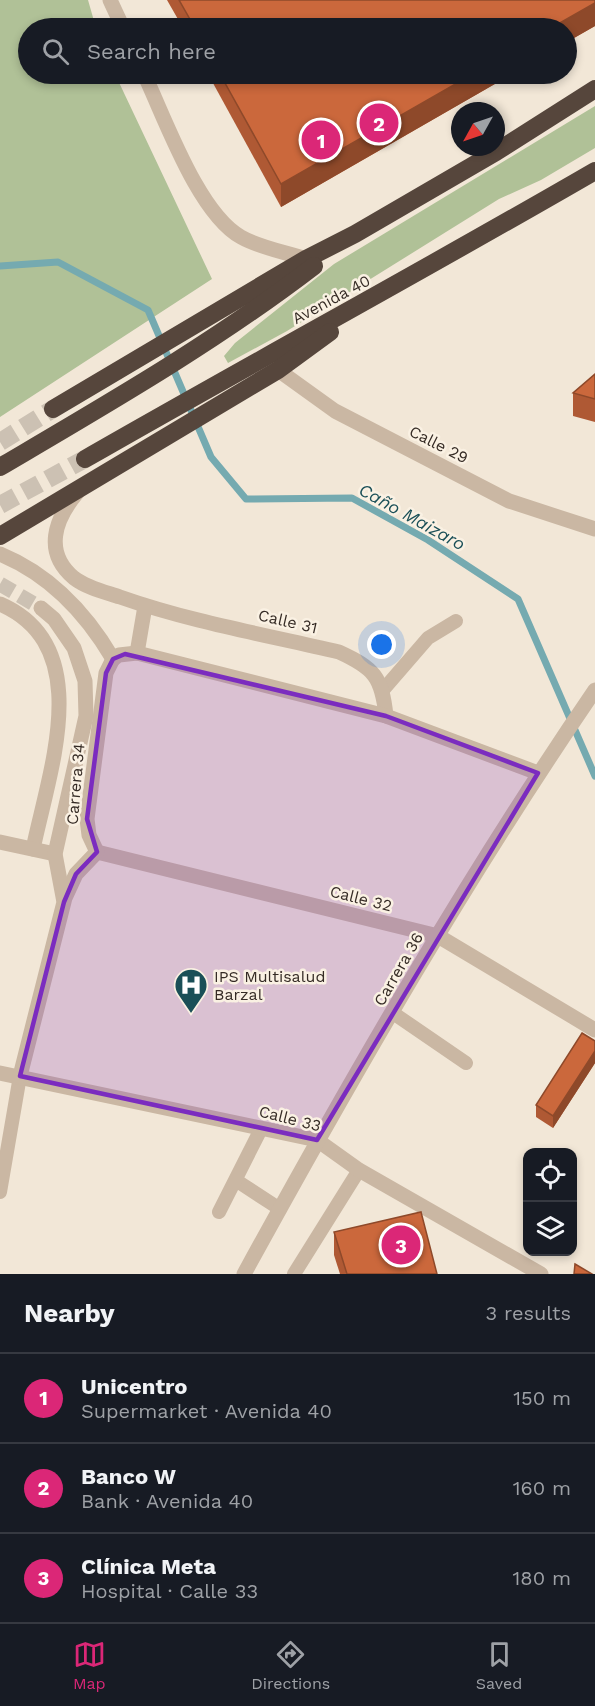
<!DOCTYPE html>
<meta charset="utf-8">
<style>
body{margin:0;font-family:"Work Sans",sans-serif;background:#20242c;color:#f1f3f6}
.controls{position:absolute;right:18px;bottom:18px;display:grid;overflow:hidden;border-radius:12px;box-shadow:0 3px 9px #0003}
.controls button{width:54px;height:54px;display:grid;place-items:center;padding:0;border:0;border-bottom:2px solid #363941;background:#171b24;color:#f1f3f6;font:30px sans-serif}
.compass{position:absolute;left:451px;top:102px;width:54px;height:54px;border-radius:50%;background:#171b24;box-shadow:0 3px 9px #0003;rotate:230deg}
.you{position:absolute;left:382px;top:645px;width:21px;height:21px;margin:-15px;border:4px solid #fff;border-radius:50%;background:#1a73e8;box-shadow:0 0 0 9px #1a73e833}
.badge{display:grid;place-items:center;width:39px;height:39px;border-radius:50%;background:#db2777;color:#fff;font-size:20px;font-weight:700}
.pin{position:absolute;translate:-50% -50%;border:3px solid #fff;box-shadow:0 2px 6px #0006}
.list{margin:0;padding:0;list-style:none}
h2{display:flex;justify-content:space-between;align-items:center;height:78px;margin:0;padding:0 24px;font-size:26px}
h2 small{font-size:20px;font-weight:400;color:#9ea1a6}
.list li{display:grid;grid-template-columns:39px 1fr auto;gap:18px;align-items:center;box-sizing:border-box;height:90px;padding:0 24px;border-top:2px solid #363941}
.list b{display:block;font-size:22px;white-space:nowrap}
.list p{margin:0;font-size:20px;white-space:nowrap;color:#9ea1a6}
.list em{font-size:20px;font-style:normal;color:#9ea1a6}
.icon{flex:none;width:33px;height:33px;fill:none;stroke:currentColor;stroke-width:2;stroke-linecap:round;stroke-linejoin:round}
.map{position:relative;flex:none;width:595px;height:1274px;overflow:hidden}
.search{position:absolute;background:#171b24;box-shadow:0 3px 9px #0003;left:18px;right:18px;top:18px;height:66px;display:flex;align-items:center;gap:15px;box-sizing:border-box;padding:0 21px;border-radius:33px;color:#9ea1a6;font-size:22px}
.sheet{height:348px;background:#171b24}
nav{display:flex;justify-content:space-around;align-items:center;box-sizing:border-box;height:84px;border-top:2px solid #363941;background:#171b24;font-size:16px;color:#9ea1a6}
nav a{display:grid;justify-items:center;gap:3px}
nav .on{color:#db2777}
.map>svg:first-child{display:block}
.green{fill:#b0c197}
.lines{fill:none;stroke-linecap:round;stroke-linejoin:round}
.stream{stroke:#75aab0;stroke-width:7}
.street-tunnel{stroke:#ccc1b3;stroke-width:15;stroke-dasharray:15 8;stroke-linecap:butt}
.highway-tunnel{stroke:#ccc1b3;stroke-width:18;stroke-dasharray:18 9;stroke-linecap:butt}
.lane{stroke:#cab7a3;stroke-width:14}
.street{stroke:#cab7a3;stroke-width:15}
.highway{stroke:#56463c;stroke-width:18}
.wall{fill:#af5934}
.shaded-wall{fill:#8e492a}
.building{fill:#cb683c;stroke:#8e492a;stroke-width:1.5}
.marked{fill:#7b2cbf;fill-opacity:0.2;stroke:#7b2cbf;stroke-width:4.5;stroke-linejoin:round}
.labels{text-anchor:middle;stroke-width:5;stroke-linejoin:round;paint-order:stroke}
.street-label{font-size:16px;fill:#352b25;stroke:#faf1e3}
.poi-label{font-size:16px;fill:#352b25;stroke:#faf1e3;text-anchor:start}
.water-label{font-size:18px;font-style:italic;fill:#1a4f57;stroke:#faf1e3}
</style>
<div class="map">
<svg width="595" height="1274" viewBox="0 0 595 1274">
<rect width="100%" height="100%" fill="#f2e7d7"/>
<g class="green">
<path d="M0,0H88L96,28H28V74H115L212,279L0,417Z"/>
<path d="M595,106V148L541,180L499,199L287,331L228,363L224,356L235,343L334,264Z"/>
</g>
<g class="lines">
<path class="stream" d="M0,266L58,262L148,310L211,457L246,499L352,498L428,540L518,599L595,776"/>
<path class="street-tunnel" d="M0,584L41,608"/>
<g class="highway-tunnel">
<path d="M0,442L53,409"/>
<path d="M0,505L85,459"/>
</g>
<g class="lane">
<path d="M383,690L428,638L456,621"/>
<path d="M393,1013L466,1063"/>
<path d="M237,1181L280,1209"/>
<path d="M0,1192L20,1076"/>
<path d="M219,1212L261,1129"/>
<path d="M294,1274L359,1170"/>
</g>
<g class="street">
<path d="M110,0L123,28"/>
<path d="M144,74C165,118 198,213 241,237C260,248 286,252 306,259"/>
<path d="M278,370L335,411L509,501L595,529"/>
<path d="M77,493C55,519 43,552 74,578C87,588 105,592 120,597C191,622 267,635 339,652C374,668 382,677 386,716"/>
<path d="M0,554C51,575 86,613 113,659"/>
<path d="M0,604C97,646 49,771 33,849"/>
<path d="M137,653L145,606"/>
<path d="M113,659L119,655L137,653L386,716L538,773"/>
<path d="M0,842L55,854"/>
<path d="M97,852L438,936L595,1030"/>
<path d="M97,852L89,835L87,819L106,673L113,659"/>
<path d="M64,900L76,874L97,852"/>
<path d="M0,1073L317,1140L359,1170L541,1274"/>
<path d="M20,1076L64,902L55,854L86,716L85,681L74,648L54,619L41,608"/>
<path d="M244,1274C353,1075 467,877 595,690"/>
</g>
<g class="highway">
<path d="M53,409L306,259L355,234L496,152L595,89"/>
<path d="M85,459C254,362 426,269 595,171"/>
<path d="M0,467C107,404 215,342 314,266"/>
<path d="M0,536L278,370L330,332"/>
</g>
</g>
<g class="wall">
<path d="M167,0H595V26L567,42V28H183Z"/>
<path d="M208,74H512L281,207Z"/>
<path d="M595,374V422L573,416V393Z"/>
<path d="M595,1041V1063L553,1128L536,1117V1105Z"/>
<path d="M334,1232L437,1274H340L334,1255Z"/>
</g>
<g class="shaded-wall">
<path d="M595,3V26L567,42V28H551Z"/>
<path d="M473,74H512L281,207V184Z"/>
<path d="M595,1051V1063L553,1128V1116Z"/>
</g>
<g class="building">
<path d="M179,0H595V3L551,28H195Z"/>
<path d="M220,74H473L281,184Z"/>
<path d="M595,374V399L573,393Z"/>
<path d="M582,1033L595,1041V1051L553,1116L536,1105Z"/>
<path d="M421,1212L437,1274H347L334,1232Z"/>
<path d="M575,1264L592,1274H574Z"/>
</g>
<path class="marked" d="M125,654L386,716L538,773L317,1140L20,1076L64,902L76,874L97,852L87,819L106,673L113,659Z"/>
<defs>
<symbol id="hospital-pin" viewBox="-11 -11 22 30"><path d="M0 17L-7.5 6A9.5 9.5 0 1 1 7.5 6Z" fill="#1a4f57" stroke="#faf1e3"/><path d="M-5-5h3v3.5h4V-5h3V5h-3V1.5h-4V5h-3Z" fill="#fff"/></symbol>
</defs>
<g fill-rule="evenodd">
<use href="#hospital-pin" x="172" y="966" width="38" height="52"/>
</g>
<g class="labels">
<g class="street-label">
<text transform="translate(331 299) rotate(-28)" y="6">Avenida 40</text>
<text transform="translate(439 444) rotate(27)" y="6">Calle 29</text>
<text transform="translate(288 621) rotate(13)" y="6">Calle 31</text>
<text transform="translate(75 784) rotate(-85)" y="6">Carrera 34</text>
<text transform="translate(361 898) rotate(14)" y="6">Calle 32</text>
<text transform="translate(398 969) rotate(-60)" y="6">Carrera 36</text>
<text transform="translate(290 1118) rotate(14)" y="6">Calle 33</text>
</g>
<g class="poi-label">
<text x="214" y="982">IPS Multisalud<tspan x="214" dy="18">Barzal</tspan></text>
</g>
<g class="water-label">
<text transform="translate(412 517) rotate(29)" y="6">Caño Maizaro</text>
</g>
</g>
</svg>
<div class="controls">
<button><svg class="icon" aria-label="locate" viewBox="0 0 24 24"><circle cx="12" cy="12" r="6"/><path d="M12 2v4M12 18v4M2 12h4M18 12h4"/></svg></button>
<button><svg class="icon" aria-label="layers" viewBox="0 0 24 24"><path d="M12 4l9 5-9 5-9-5zM3 14l9 5 9-5"/></svg></button>
</div>
<svg class="compass" viewBox="-18 -18 36 36"><path d="M0-13l5 13h-10z" fill="#e53935"/><path d="M0 13l5-13h-10z" fill="#9ea1a6"/></svg>
<div class="you"></div>
<div class="pin badge" style="left:321px;top:140px">1</div>
<div class="pin badge" style="left:379px;top:123px">2</div>
<div class="pin badge" style="left:401px;top:1245px">3</div>
<div class="search"><svg class="icon" aria-label="search" viewBox="0 0 24 24"><circle cx="10" cy="10" r="6"/><path d="M15 15l6 6"/></svg>Search here</div>
</div>
<section class="sheet">
<h2>Nearby<small>3 results</small></h2>
<ul class="list">
<li><span class="badge">1</span><div><b>Unicentro</b><p>Supermarket · Avenida 40</p></div><em>150 m</em></li>
<li><span class="badge">2</span><div><b>Banco W</b><p>Bank · Avenida 40</p></div><em>160 m</em></li>
<li><span class="badge">3</span><div><b>Clínica Meta</b><p>Hospital · Calle 33</p></div><em>180 m</em></li>
</ul>
</section>
<nav>
<a class="on"><svg class="icon" aria-label="map" viewBox="0 0 24 24"><path d="M3 6l6-2 6 2 6-2v14l-6 2-6-2-6 2zM9 4v14M15 6v14"/></svg>Map</a>
<a><svg class="icon" aria-label="directions" viewBox="0 0 24 24"><path d="M12 3l9 9-9 9-9-9zM9 14v-3h6M13 9l2 2-2 2"/></svg>Directions</a>
<a><svg class="icon" aria-label="saved" viewBox="0 0 24 24"><path d="M7 4h10v16l-5-4-5 4z"/></svg>Saved</a>
</nav>
